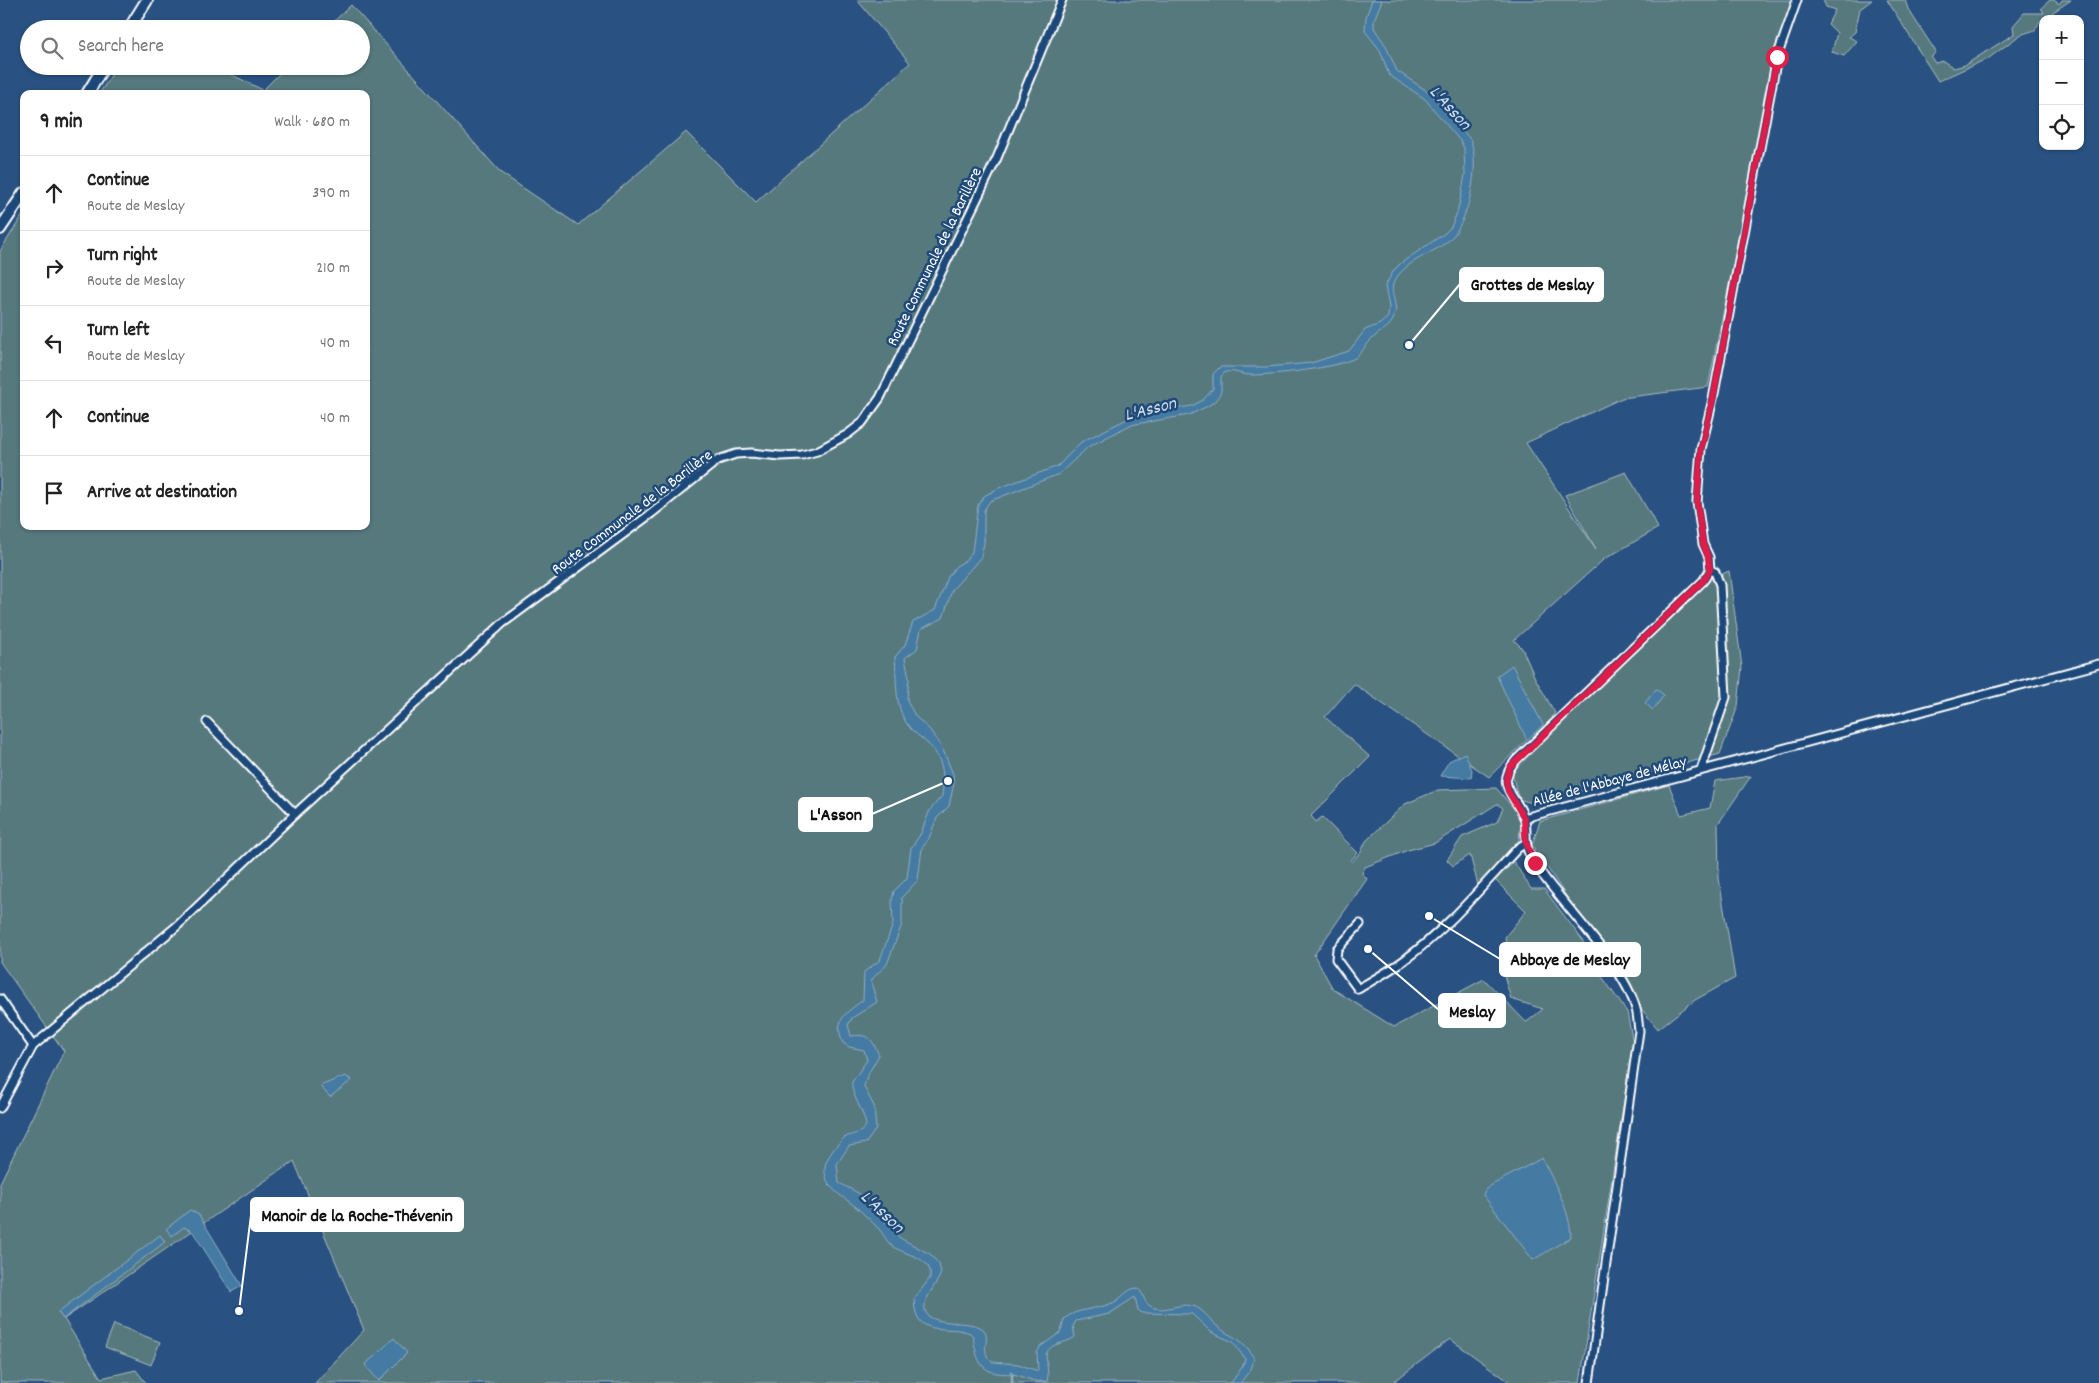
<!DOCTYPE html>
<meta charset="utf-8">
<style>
body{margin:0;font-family:Dekko,sans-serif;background:#f2f2f2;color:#222}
.controls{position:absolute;right:15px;top:15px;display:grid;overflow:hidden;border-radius:10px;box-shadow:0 1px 4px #0004}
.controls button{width:45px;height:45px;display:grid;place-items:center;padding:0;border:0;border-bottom:1px solid #e0e0e0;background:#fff;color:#222;font:25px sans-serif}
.stop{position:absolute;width:15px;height:15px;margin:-11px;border:4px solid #e11d48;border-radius:50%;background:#fff}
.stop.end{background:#e11d48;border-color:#fff;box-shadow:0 1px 5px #0008}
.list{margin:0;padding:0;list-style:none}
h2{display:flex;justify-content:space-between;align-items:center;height:65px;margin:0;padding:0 20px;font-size:21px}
h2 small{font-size:16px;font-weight:400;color:#767676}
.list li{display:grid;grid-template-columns:32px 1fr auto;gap:15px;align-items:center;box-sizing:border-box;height:75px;padding:0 20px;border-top:1px solid #e0e0e0}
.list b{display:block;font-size:19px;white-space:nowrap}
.list p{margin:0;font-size:16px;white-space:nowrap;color:#767676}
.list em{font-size:16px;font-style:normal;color:#767676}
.icon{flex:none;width:28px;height:28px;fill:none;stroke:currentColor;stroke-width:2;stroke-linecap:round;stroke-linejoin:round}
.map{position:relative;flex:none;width:2099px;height:1383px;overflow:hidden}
.search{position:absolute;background:#fff;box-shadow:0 1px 4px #0004;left:20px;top:20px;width:350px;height:55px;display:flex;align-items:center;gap:12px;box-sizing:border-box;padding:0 18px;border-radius:28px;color:#767676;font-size:19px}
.panel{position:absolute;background:#fff;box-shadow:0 1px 4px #0004;left:20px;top:90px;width:350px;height:440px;border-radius:10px}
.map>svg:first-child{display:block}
.green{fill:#57797e;stroke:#abbcbe}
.water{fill:#447aa2;stroke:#8fafc7}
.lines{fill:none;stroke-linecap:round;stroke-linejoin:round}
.stream{stroke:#8fafc7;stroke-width:2.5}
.minor-casing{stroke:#fff;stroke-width:11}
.secondary-casing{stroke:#fff;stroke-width:14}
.minor{stroke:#1f4a7a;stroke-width:7}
.secondary{stroke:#1f4a7a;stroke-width:10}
.route{stroke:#e11d48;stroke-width:6}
.labels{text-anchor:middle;stroke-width:5;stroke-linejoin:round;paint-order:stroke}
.street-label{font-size:16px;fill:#fff;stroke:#1f4a7a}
.water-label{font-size:18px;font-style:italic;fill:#d0dee8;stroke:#1f4a7a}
.leader{fill:none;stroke:#fff;stroke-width:2}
.callout-dot{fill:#fff;stroke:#1f4a7a;stroke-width:2}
.callout{fill:#fff;stroke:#fff;stroke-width:2}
.callout-label{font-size:18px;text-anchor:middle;font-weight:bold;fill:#111}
</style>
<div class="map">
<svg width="2099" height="1383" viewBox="0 0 2099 1383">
<rect width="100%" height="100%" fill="#295282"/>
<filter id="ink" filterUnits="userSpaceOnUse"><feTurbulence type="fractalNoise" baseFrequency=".02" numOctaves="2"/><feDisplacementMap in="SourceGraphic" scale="10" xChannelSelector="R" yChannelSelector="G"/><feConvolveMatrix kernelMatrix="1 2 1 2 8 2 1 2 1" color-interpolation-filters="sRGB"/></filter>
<g filter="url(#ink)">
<g class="green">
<path d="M857,0H1794L1780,36L1708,387L1622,398L1526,443L1596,549L1565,495L1626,472L1658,528L1603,560L1514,640L1522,648L1535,678L1555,713L1552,716L1553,718L1536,735L1534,733L1489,777L1354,684L1325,717L1370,757L1311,816L1316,822L1322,817L1358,853L1351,860L1352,862L1361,852L1366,841L1405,804L1438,790L1496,788L1522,818L1518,845L1478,885L1470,855L1453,866L1447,860L1462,837L1497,822L1503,808L1497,804L1435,843L1408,850L1365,867L1362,873L1367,879L1314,955L1333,989L1394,1027L1484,979L1526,1022L1528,1021L1543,1009L1511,999L1501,965L1507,951L1505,937L1526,911L1495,880L1514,862L1531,889H1544L1581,938L1598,971L1627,1012L1633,1043L1580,1383H1511L1450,1339L1392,1383H315L364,1330L294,1161L64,1319L101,1378L136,1370L146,1383H0V1183L64,1051L0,962V251L24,213V526H366V94H99L117,66H214L263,90L287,66H361V29H326L351,5L501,173L578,225L686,132L756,202L910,63Z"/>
<path d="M1823,0H1872L1860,9L1855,32L1849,37L1857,41L1844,56L1832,52L1837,33L1828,24L1835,10L1826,7Z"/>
<path d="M1887,0H1905L1908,9L1936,52L1931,57L1935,63L1943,61L1954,68L1965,65L2014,34L2013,26L2024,13H2044L2041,8L2050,0H2054L2059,4L2062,0H2071L2040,21L2035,30L2020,35L1989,58L1938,81Z"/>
<path d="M1729,571L1742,667L1738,706L1720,754L1536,804L1518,799L1512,772L1713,578Z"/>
<path d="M1751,776L1718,824L1719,878L1735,978L1695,1000L1658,1029L1643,1011L1532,845L1540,821L1669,785L1681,815L1710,808L1715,781Z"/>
<path d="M114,1324L160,1342L151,1365L105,1347Z"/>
</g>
<g class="water">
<path d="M1372,0H1382L1374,20V28L1386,46L1397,71L1430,93L1470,139C1481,163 1469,224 1448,241C1431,255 1409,259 1396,278C1387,291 1398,301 1395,314C1392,329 1378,331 1370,341C1365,346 1361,354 1355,358C1336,368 1273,375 1251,375C1241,375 1235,370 1225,372L1221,377V392L1215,401L1208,406L1189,415L1130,425L1088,447L1059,474L990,501L984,510V543L981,557L952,590L943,618L921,629L917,649L905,658L909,678L907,699L909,705L916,717L930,730L943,750L953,774L954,783L949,806L937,818L929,838L922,848L918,880L902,897V924L887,964C882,971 874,974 871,982L877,1002L852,1018L848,1025L851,1036C870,1034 871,1038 879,1055L867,1076L864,1087L874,1106L876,1129L866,1143L849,1146L837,1164L839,1183L860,1194L900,1238L930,1254L939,1264L941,1273C937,1284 927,1294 925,1305C921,1330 973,1317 984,1330C991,1338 979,1352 992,1362L1018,1364L1038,1371L1037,1353L1040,1347L1061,1332L1064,1319C1077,1308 1095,1310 1110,1304C1121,1301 1125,1289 1137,1288C1144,1292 1143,1302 1150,1306C1163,1314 1179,1302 1193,1306C1203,1309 1209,1319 1217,1326C1232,1339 1244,1337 1254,1359L1251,1369L1240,1383H1231L1243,1366L1245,1359L1233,1342L1211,1332L1192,1314L1142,1313L1138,1310L1135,1297L1109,1314L1076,1321L1073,1326L1075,1337C1064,1345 1052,1341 1046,1354L1048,1375L1047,1381C1034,1383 1028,1378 1017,1375C1010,1373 1003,1374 997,1373C977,1370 976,1352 973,1336L970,1333C947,1323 915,1341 914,1299L930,1278C934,1257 904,1255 892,1246C887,1242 883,1233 878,1228C871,1221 864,1214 856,1207C843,1196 823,1188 825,1167C826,1158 837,1144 844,1138C852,1133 862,1135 866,1125C864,1111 850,1093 852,1082L867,1060L864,1050L849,1047L843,1043C833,1019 846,1013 863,1000L864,972L880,960L893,924L892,900L894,891L907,878L911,848L920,835L930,810L942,796C945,776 943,757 927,743C921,737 912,732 907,724C894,705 897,679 895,657L905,645L913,622L935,610L948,577L956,566L965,561L972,552L978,505L984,496L999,488L1058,466L1081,442L1135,415L1192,406L1203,400L1213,389V374L1220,367H1266L1311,363L1349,351L1365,330L1380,324L1388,317L1389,307L1385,286L1394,270L1401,263L1445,233L1451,227L1457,213L1462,192L1465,174L1464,148L1461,142L1425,99L1389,75L1380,50L1365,31L1366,17Z"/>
<path d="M1512,665L1543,725L1527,740L1497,676Z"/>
<path d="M1656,689L1664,695L1653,710L1645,703Z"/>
<path d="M1465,753L1472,770L1471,778L1440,776L1449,761Z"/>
<path d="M345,1076L352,1080L330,1097L320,1086Z"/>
<path d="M1542,1158C1554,1183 1570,1209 1571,1237L1533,1260L1483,1195L1485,1190L1490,1186Z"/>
<path d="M190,1210L199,1215L242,1286L231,1292L193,1232L184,1227L172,1236L166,1229Z"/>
<path d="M160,1235L165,1242L63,1319L58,1312Z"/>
<path d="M394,1338L407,1353L379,1381L365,1365Z"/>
</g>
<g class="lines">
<path class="stream" d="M1012,1383V1372"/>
<defs>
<g id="minor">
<path d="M207,722L295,814"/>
<path d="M1701,770L1726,697L1720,585L1715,572L1710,570"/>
<path d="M1524,818L2099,664"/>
<path d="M1360,924L1337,949L1336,959L1358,989C1373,980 1389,971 1403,961C1447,929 1482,887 1518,848L1526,843"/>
<path d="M0,999L33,1046"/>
<path d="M0,1108L33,1046L177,926L295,814L503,623L652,513L718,460L736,454L751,453L780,456L802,455L817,451L848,434L862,423L880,398L997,158L1062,0"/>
<path d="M1589,1383L1639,1031C1638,1024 1638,1016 1636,1009C1626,972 1581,924 1556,892C1546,880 1535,866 1528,851C1524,840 1528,828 1524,817C1515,793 1494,787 1516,760L1703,581L1710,570L1709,557L1703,544L1697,502L1701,449L1713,399L1777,57L1797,0"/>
</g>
<g id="secondary">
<path d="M129,29L147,0"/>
<path d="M87,94L104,66"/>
<path d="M0,229L24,193"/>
</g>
</defs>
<use href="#minor" class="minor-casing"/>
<use href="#secondary" class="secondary-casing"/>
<use href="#minor" class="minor"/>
<use href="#secondary" class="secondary"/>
</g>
</g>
<g class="lines" filter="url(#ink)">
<path class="route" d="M1535,863L1526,843L1524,818L1508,791L1506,781L1510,767L1703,581L1710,570L1708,557L1703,544L1697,502L1701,449L1713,399L1777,57"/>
</g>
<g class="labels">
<g class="street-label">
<text transform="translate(933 256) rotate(-64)" y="6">Route Communale de la Barillère</text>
<text transform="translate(631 511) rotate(-37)" y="6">Route Communale de la Barillère</text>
<text transform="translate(1609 780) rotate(-15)" y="6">Allée de l'Abbaye de Mélay</text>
</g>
<g class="water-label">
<text transform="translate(1451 107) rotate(48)" y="6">L'Asson</text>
<text transform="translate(1150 408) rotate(-14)" y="6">L'Asson</text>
<text transform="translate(883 1211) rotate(44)" y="6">L'Asson</text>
</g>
</g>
<path class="leader" d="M1409 345L1460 284M948 781L872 814M1429 916L1500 959M1368 949L1439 1010M239 1311L251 1215"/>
<g class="callout-dot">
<circle cx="1409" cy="345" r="5"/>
<circle cx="948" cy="781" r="5"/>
<circle cx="1429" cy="916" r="5"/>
<circle cx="1368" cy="949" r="5"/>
<circle cx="239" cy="1311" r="5"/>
</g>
<g class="callout">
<rect x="1460" y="268" width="143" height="33" rx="5"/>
<rect x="799" y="798" width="73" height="33" rx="5"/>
<rect x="1500" y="943" width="140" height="33" rx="5"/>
<rect x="1439" y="994" width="66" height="33" rx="5"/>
<rect x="251" y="1198" width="212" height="33" rx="5"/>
</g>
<g class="callout-label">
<text x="1532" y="290">Grottes de Meslay</text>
<text x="836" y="820">L'Asson</text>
<text x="1570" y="965">Abbaye de Meslay</text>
<text x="1472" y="1017">Meslay</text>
<text x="357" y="1221">Manoir de la Roche-Thévenin</text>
</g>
</svg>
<div class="controls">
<button>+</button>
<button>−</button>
<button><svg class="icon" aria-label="locate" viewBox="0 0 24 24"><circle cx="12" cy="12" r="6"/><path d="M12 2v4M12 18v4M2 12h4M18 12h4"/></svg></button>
</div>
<div class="stop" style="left:1777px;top:57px"></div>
<div class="stop end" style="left:1535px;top:863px"></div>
<div class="search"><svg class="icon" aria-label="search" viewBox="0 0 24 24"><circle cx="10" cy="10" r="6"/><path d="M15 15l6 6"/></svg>Search here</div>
<section class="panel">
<h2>9 min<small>Walk · 680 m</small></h2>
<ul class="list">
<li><svg class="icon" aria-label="ahead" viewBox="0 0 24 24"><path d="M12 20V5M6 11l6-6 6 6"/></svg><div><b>Continue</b><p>Route de Meslay</p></div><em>390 m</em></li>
<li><svg class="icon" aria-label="right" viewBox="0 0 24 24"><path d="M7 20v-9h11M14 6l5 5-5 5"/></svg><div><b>Turn right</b><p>Route de Meslay</p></div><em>210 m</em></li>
<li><svg class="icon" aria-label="left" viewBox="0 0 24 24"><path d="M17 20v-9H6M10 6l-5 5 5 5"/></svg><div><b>Turn left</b><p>Route de Meslay</p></div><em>40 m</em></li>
<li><svg class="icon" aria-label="ahead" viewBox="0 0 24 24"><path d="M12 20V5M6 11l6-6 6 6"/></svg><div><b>Continue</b></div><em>40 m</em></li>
<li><svg class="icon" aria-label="arrive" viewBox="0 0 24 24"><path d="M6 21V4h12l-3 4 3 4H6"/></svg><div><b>Arrive at destination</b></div></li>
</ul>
</section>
</div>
